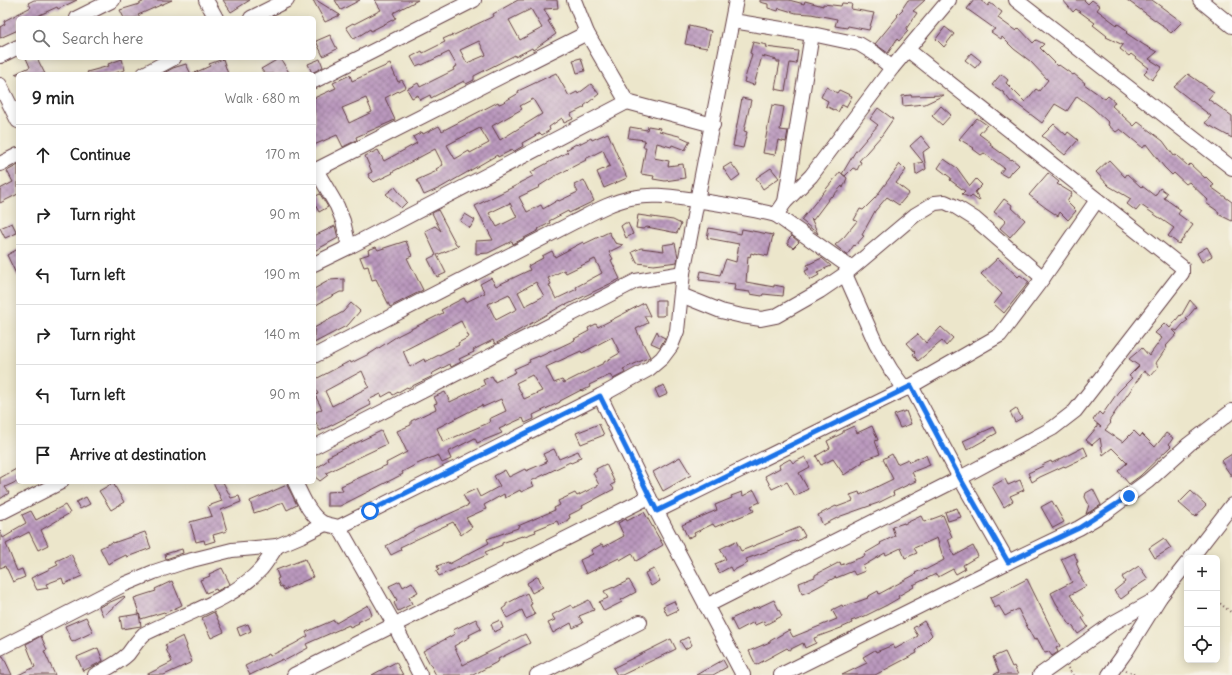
<!DOCTYPE html>
<meta charset="utf-8">
<style>
body{margin:0;font-family:Delius,sans-serif;background:#f2f2f2;color:#222}
.controls{position:absolute;right:12px;bottom:12px;display:grid;overflow:hidden;border-radius:6px;box-shadow:0 2px 10px #0003}
.controls button{width:36px;height:36px;display:grid;place-items:center;padding:0;border:0;border-bottom:1px solid #e0e0e0;background:#fff;color:#222;font:20px sans-serif}
.stop{position:absolute;width:12px;height:12px;margin:-9px;border:3px solid #1a73e8;border-radius:50%;background:#fff}
.stop.end{background:#1a73e8;border-color:#fff;box-shadow:0 1px 4px #0008}
.list{margin:0;padding:0;list-style:none}
h2{display:flex;justify-content:space-between;align-items:center;height:52px;margin:0;padding:0 16px;font-size:17px}
h2 small{font-size:13px;font-weight:400;color:#767676}
.list li{display:grid;grid-template-columns:26px 1fr auto;gap:12px;align-items:center;box-sizing:border-box;height:60px;padding:0 16px;border-top:1px solid #e0e0e0}
.list b{display:block;font-size:15px;white-space:nowrap}
.list em{font-size:13px;font-style:normal;color:#767676}
.icon{flex:none;width:22px;height:22px;fill:none;stroke:currentColor;stroke-width:2;stroke-linecap:round;stroke-linejoin:round}
.map{position:relative;flex:none;width:1232px;height:675px;overflow:hidden}
.search{position:absolute;background:#fff;box-shadow:0 2px 10px #0003;left:16px;top:16px;width:300px;height:44px;display:flex;align-items:center;gap:10px;box-sizing:border-box;padding:0 14px;border-radius:6px;color:#767676;font-size:15px}
.panel{position:absolute;background:#fff;box-shadow:0 2px 10px #0003;left:16px;top:72px;width:300px;height:412px;border-radius:6px}
.map>svg:first-child{display:block}
.building{fill:url(#building-cross-hatch);fill-rule:evenodd}
.lines{fill:none;stroke-linecap:round;stroke-linejoin:round}
.minor-casing{stroke:#623d43;stroke-width:16}
.path{stroke:#623d43;stroke-width:2;stroke-dasharray:1 3;stroke-linecap:butt}
.minor{stroke:#fff;stroke-width:14}
.route{stroke:#1a73e8;stroke-width:5}
</style>
<div class="map">
<svg width="1232" height="675" viewBox="0 0 1232 675">
<defs>
<pattern id="building-cross-hatch" width="8" height="8" patternUnits="userSpaceOnUse"><rect width="8" height="8" fill="#ba98bd"/><path d="M0 0l8 8M0 8l8-8" fill="none" stroke="#997b9a"/></pattern>
</defs>
<rect width="100%" height="100%" fill="#f7f3e8"/>
<filter id="ink" filterUnits="userSpaceOnUse"><feTurbulence type="fractalNoise" baseFrequency=".025" numOctaves="2"/><feDisplacementMap in="SourceGraphic" scale="8" xChannelSelector="R" yChannelSelector="G"/><feConvolveMatrix kernelMatrix="1 2 1 2 8 2 1 2 1" color-interpolation-filters="sRGB"/></filter>
<filter id="wash" filterUnits="userSpaceOnUse"><feTurbulence type="fractalNoise" baseFrequency=".012" numOctaves="4" result="noise"/><feDisplacementMap in="SourceGraphic" scale="16" xChannelSelector="R" yChannelSelector="G"/><feGaussianBlur stdDeviation="0.9" result="paint"/><feColorMatrix in="noise" values="0 0 0 0 0 0 0 0 0 0 0 0 0 0 0 0 0 1.4 0 .05"/><feComposite in="paint" operator="in"/></filter>
<g filter="url(#wash)">
<rect width="100%" height="100%" fill="#ece6cb"/>
<g id="blocks">
<g class="building">
<path d="M34,0H77L58,9L57,7L33,18H18V30L0,38V27L5,24L4,21L31,7L28,3Z"/>
<path d="M143,0H172L138,15L140,18H124L120,10L140,4V3L143,2Z"/>
<path d="M223,0H250L231,12Z"/>
<path d="M313,0H316L340,15L325,22Z"/>
<path d="M335,0H360L341,10Z"/>
<path d="M375,0H418L393,13L396,18L371,31L370,29L354,39L346,27L353,23L354,24L381,10Z"/>
<path d="M518,0H557L558,8L544,9L550,20L548,21L556,34L533,50L532,48L515,57V55L474,76V80L466,84L464,81L431,98L430,95L420,100L418,95L412,98L407,89L418,83L420,87L454,70L453,68L457,66L449,52L422,65L421,64L416,66L411,57L422,51L423,53L445,42L443,39L452,35V36L494,16L493,14ZM531,9L542,28L520,40L509,20ZM479,41L486,55L467,63L460,50Z"/>
<path d="M760,0H789L804,4L805,1L823,6V4L841,6L842,3L852,4L851,9L874,13L869,30L848,26L847,28L835,26L837,19L811,14L796,13L779,8L778,11L768,8V4L760,2Z"/>
<path d="M908,0H925L913,11L917,13L906,29L908,31L899,41L897,39L888,53L875,44L898,16L897,15L903,9H902Z"/>
<path d="M974,0H980L988,6L990,3L1002,12L998,18L1016,31L1019,28L1033,43L1036,40L1044,44L1040,48L1058,66L1059,65L1073,75L1074,74L1085,83L1084,84L1105,99L1108,96L1115,102L1112,106L1134,126L1138,122L1163,141L1174,156L1176,155L1188,166L1190,164L1205,178L1206,177L1214,185L1211,187L1232,202V221L1218,214L1219,212L1206,203L1208,200L1189,182L1186,184L1174,173L1172,175L1164,167L1146,144L1143,148L1120,129L1116,132L1108,125L1109,123L1093,108L1077,96L1067,111L1055,104L1042,123L1013,101L1011,102L1003,92L992,85L1001,74L1008,80L1006,83L1025,102L1036,89L1039,91L1048,80L1030,61L1014,49L1002,37L1001,39L991,32L995,29L967,9Z"/>
<path d="M1063,0H1084L1088,4L1092,0L1100,6L1097,10L1117,25L1118,24L1128,31L1126,33L1144,45L1157,52L1149,59L1162,67L1152,80L1144,73L1149,68L1131,54L1129,56L1120,49L1123,45L1106,37L1107,36L1093,25L1095,23L1076,9L1073,12Z"/>
<path d="M1127,0H1152L1182,22L1171,33L1162,26V25Z"/>
<path d="M689,26L711,31L707,48L685,44Z"/>
<path d="M945,27L954,34L944,47L936,39Z"/>
<path d="M330,35L337,49L323,56L316,41Z"/>
<path d="M753,42L767,45L766,47L798,51L796,64L790,63L785,91L775,89L780,62H777V60L762,56L754,85L744,82L752,54L750,53Z"/>
<path d="M971,53L981,61L975,68L965,60Z"/>
<path d="M26,58H37L45,74H15L30,67Z"/>
<path d="M280,58L290,74H265L261,69Z"/>
<path d="M581,58L585,71L577,73L573,60Z"/>
<path d="M122,59L125,70L112,74H88L87,72L109,66L108,64Z"/>
<path d="M223,59L228,74H192L210,66L209,64Z"/>
<path d="M320,59L323,67L312,73L308,64Z"/>
<path d="M186,64L191,74H162L173,68Z"/>
<path d="M390,64L398,82L402,80L406,87L385,98L395,120L356,137L357,140L343,147L337,135L314,145V98L336,88L333,83L350,75L352,81ZM366,98L372,112L349,123L342,108Z"/>
<path d="M556,73L569,96L577,92L578,94L591,84L599,94L584,106L585,107L571,114L573,119L564,123L562,118L549,127L550,130L542,135L540,133L522,143L523,146L513,152L512,150L498,157L497,155L440,188L424,195L417,180L437,171L436,169L443,165L435,149L392,172L393,173L374,182L370,178L368,174L372,172L365,156L378,150L384,161L417,143L413,137L422,132L423,134L439,126L442,131L498,102L499,104L502,103L519,93L518,91ZM533,99L542,114L500,140L492,126L522,109L520,106ZM480,128L489,143L470,153L469,151L455,159L447,145Z"/>
<path d="M1188,74L1214,92L1208,99L1232,116V138L1205,123L1211,116L1174,87Z"/>
<path d="M826,87L837,93L839,90L852,96L846,107L842,105L838,112L826,106L828,101L821,97Z"/>
<path d="M911,95V96L944,95L925,104L903,106L902,96Z"/>
<path d="M742,98L751,100L744,131L747,132L743,148L733,146Z"/>
<path d="M772,105L784,107L780,130L788,131L786,142L778,140L775,155L763,153Z"/>
<path d="M941,106L951,115L942,125L932,116Z"/>
<path d="M878,108L893,119L882,135L859,161L861,162L857,170L853,168L845,176L842,174L855,152L878,125L870,119Z"/>
<path d="M977,118L987,125L979,134L991,143L990,145L1011,160L1012,159L1019,165L1012,172L1011,171L1007,177L1000,173L1004,168L984,153L981,155L973,149L974,148L959,139Z"/>
<path d="M1054,124L1066,135L1068,132L1078,140L1065,155L1042,136Z"/>
<path d="M648,126L660,128L659,131L679,136L690,141L685,150L672,145L671,147L657,143L654,158L669,161L668,166L683,164L685,178L665,181L653,179L654,176L641,174L646,147H643L645,140L628,138L630,127L647,130Z"/>
<path d="M608,133L627,178L604,188L597,172L610,166L603,150L585,159L586,160L555,176L539,186L540,187L519,197L527,212L541,205L543,209L558,200L559,201L578,192L574,185L584,180L594,201L569,213L568,211L549,221L550,223L538,229L539,230L513,244L512,241L488,253L476,254V241L493,240L475,206L519,184V183L533,176L531,172L568,152L566,150L576,144L577,145L591,138L592,140ZM510,203L517,217L497,227L489,213Z"/>
<path d="M921,136L930,147L923,152L926,169L916,175L915,164L923,162L910,146Z"/>
<path d="M944,159L957,168L970,186L976,179L982,185L975,192L980,200L979,201L972,196L970,198L962,194L965,191L950,180L951,178L938,168Z"/>
<path d="M1109,160L1125,177L1127,174L1141,187L1142,186L1155,196L1160,188L1167,193L1164,198L1181,210L1178,214L1193,225L1179,244L1168,236L1174,228L1141,205L1136,211L1127,204L1131,199L1109,186L1096,172Z"/>
<path d="M731,163L740,175L732,181L723,168Z"/>
<path d="M900,164L906,170L896,183L909,193L899,205L887,197L875,211L862,235L864,236L855,246L854,245L847,255L835,245L844,237L857,221L854,220L860,209L863,210L875,198Z"/>
<path d="M18,165V194L0,203V189L13,182L7,171Z"/>
<path d="M771,168L779,178L763,189L756,178Z"/>
<path d="M840,172L847,178L843,188L842,186L832,197L831,196L813,220L811,218L818,234L801,220Z"/>
<path d="M1048,173L1059,182L1057,184L1072,193L1067,202L1076,211L1068,220L1060,212L1058,216L1046,208L1029,195Z"/>
<path d="M395,187L407,202L401,208L386,194Z"/>
<path d="M320,194L328,207L319,212L314,203V197Z"/>
<path d="M1004,199L1012,205L1011,207L1025,220L1010,237L1000,228L1006,221L994,212Z"/>
<path d="M438,210L456,244L459,246L437,255L446,273L437,277L428,259L436,255L425,231L435,226L441,231L432,213Z"/>
<path d="M465,214L475,220L470,228L460,221Z"/>
<path d="M638,215L673,220L681,224L677,233L647,227L643,229L636,228Z"/>
<path d="M12,223L17,233L5,238L0,228Z"/>
<path d="M625,223H628L633,234L626,238L621,226Z"/>
<path d="M335,226L338,238L314,251V236Z"/>
<path d="M709,228L741,234L742,229L773,235L768,256L754,253V254L751,253L750,257L748,256L746,282L774,287V285L784,287L783,296L763,294L762,296L750,294V292L734,290L735,284L699,280L701,271L720,275L726,259L736,262L739,244L707,238Z"/>
<path d="M609,232L615,243L623,245L609,252L613,259L611,260L620,279L566,305L565,304L495,344L493,340L473,350L474,352L459,359L461,362L451,367L450,364L431,374L433,376L408,388L407,387L393,395L391,392L382,397L381,394L368,400L371,405L320,431L314,419V413L322,409L315,395L318,394L314,385V380L350,361L351,363L371,353L399,335L443,313L441,310L454,303L464,298L466,302L485,293L480,284L491,278L496,286L530,270L528,266L543,258L542,256L552,251L555,257L583,242L584,244ZM595,259L602,273L576,287L577,289L556,299L549,285L551,284L548,278L564,270L566,273ZM536,282L544,296L525,306L518,292ZM509,294L517,309L496,320L488,304ZM461,321L469,337L458,343L459,345L425,362L424,359L410,367L403,351ZM362,371L369,387L332,406L325,391Z"/>
<path d="M792,236L799,242L793,248L788,244V240Z"/>
<path d="M406,241L412,256L407,258L423,290L390,307L376,279L372,280L368,266L364,267L360,257L369,254L368,250L376,247L378,250Z"/>
<path d="M675,243L678,257L677,262L654,265L637,263L632,252L641,248L664,251L663,245Z"/>
<path d="M1207,247L1212,256L1202,262L1197,253Z"/>
<path d="M18,249V278L7,255Z"/>
<path d="M822,258L831,266L817,272L819,275L810,280L805,271L809,269L807,265Z"/>
<path d="M998,258L1018,277L1020,275L1029,282L1004,313L994,304L1002,294L981,274Z"/>
<path d="M344,279V292H340L314,306V289L330,280Z"/>
<path d="M656,300H665V315L662,316H656Z"/>
<path d="M1190,300L1196,307L1186,319L1188,320L1183,324L1177,331L1175,330H1173L1177,334L1166,346L1167,347L1156,363L1158,367L1150,376L1144,371L1109,421L1111,423L1105,430L1123,442L1134,431L1140,437L1142,434L1155,447L1166,433L1173,438L1169,444L1171,446L1140,476L1129,484L1118,471L1127,463L1112,448L1103,455L1100,438L1092,445L1086,440L1097,427V424L1101,427L1093,420L1099,412L1102,415L1118,392L1132,378L1129,376L1139,366L1129,359L1142,348L1149,356L1162,338L1155,333L1165,323L1170,328L1180,315L1181,316Z"/>
<path d="M351,303L360,311L348,325L314,343V328L343,312Z"/>
<path d="M644,303L650,316H644L648,323L636,329L650,357L623,369L625,373L613,379L610,375L589,385L590,387L582,391L581,390L560,401V402L533,415L534,419L525,423L523,418L499,429L502,433L477,443L475,438L448,452L451,459L442,463L438,455L417,464L402,472L403,474L340,506H327V492L343,491L341,486L387,465L386,463L407,452L397,431L411,425V421L436,409L434,404L437,403L434,397L445,392L450,402L485,385L483,380L492,376L495,382L516,372L514,369L530,362L529,360L539,356V357L575,340L574,339L589,331L588,328L596,324L598,327ZM612,337L620,353L604,362V363L564,383L562,380L554,383L546,367L581,351L582,353ZM532,375L542,391L524,399L516,383ZM501,399L506,411L489,419L490,422L486,424L443,442L437,428L482,405L483,407Z"/>
<path d="M941,327L953,338L946,346L942,341L918,361L913,354L915,352L907,343L918,334L926,343Z"/>
<path d="M657,331L659,335L665,338L660,347L651,343Z"/>
<path d="M664,385L668,394L659,398L655,389Z"/>
<path d="M1016,408L1022,418L1015,422L1010,412Z"/>
<path d="M906,411L911,424L900,428L894,415Z"/>
<path d="M599,424L604,435L581,444L576,433Z"/>
<path d="M854,426L857,433L872,426L878,440L875,441L880,454L862,461L863,462L844,475L833,459L821,465L816,456L830,448L827,441L843,433V431Z"/>
<path d="M994,427L997,433L967,450L963,441Z"/>
<path d="M381,431L387,444L326,473L328,475L320,481L314,476V470L328,460L327,457Z"/>
<path d="M1084,447L1088,456L1065,467L1064,466L1040,477L1032,482L1028,473L1043,466L1042,465L1051,461L1052,463Z"/>
<path d="M554,449L559,459L578,451L581,457L578,458V460L571,463L570,462L531,481L534,486L521,492L520,490L505,498L504,494L484,505L486,509L466,518L472,527L461,535L453,522L400,547L401,550L391,555L386,546L418,528L469,505L463,495L476,489L480,497L500,486L494,476L505,470L509,477L525,469L526,471L547,462L543,454Z"/>
<path d="M892,454L897,464L908,459L909,462L926,455L930,465L912,472L916,481L893,492L894,495L878,503L841,516L823,525L818,515L836,506L837,507L853,501L850,495L859,492L860,495L893,479L883,459Z"/>
<path d="M1232,454V477L1221,461Z"/>
<path d="M680,457L691,475L663,491L653,472Z"/>
<path d="M805,457L810,467L799,473L808,489L795,496L787,482L772,489L765,476L780,468L779,465L790,459L793,463Z"/>
<path d="M606,464L615,483L611,485L614,489L582,506L583,508L569,515L570,518L568,519V520L559,525L557,521L535,530L536,532L522,537V536L502,543V545L485,552L487,555L439,576L436,571L439,570L437,566L448,562L449,564L489,543L487,539L518,528V526L555,510L554,508L560,505L558,501L575,493L577,496L599,485L593,473L597,471L596,469Z"/>
<path d="M18,468V481L5,487L9,493L0,499V478Z"/>
<path d="M1005,479L1008,485L1020,480L1024,490L1010,496L1013,501L1004,507L992,486Z"/>
<path d="M213,482H223L231,498L239,496L241,502L221,510L227,531L213,535L215,541L205,544L204,540L196,542L190,522L212,516L208,506L222,501Z"/>
<path d="M113,483L124,502L111,510L99,491Z"/>
<path d="M287,485L297,505L287,510L283,502L266,510V509L254,513L250,501Z"/>
<path d="M1093,489L1101,505L1086,514L1089,505L1085,497L1086,493Z"/>
<path d="M754,490L760,502L751,506L754,511L715,527L713,524L694,533L695,535L688,538L682,525L717,510L715,505L732,498L731,496L742,492L743,496Z"/>
<path d="M1191,491L1206,505L1195,517L1179,503Z"/>
<path d="M86,497L90,504L80,509L76,502Z"/>
<path d="M1052,501L1064,522L1053,528L1041,507Z"/>
<path d="M65,505L70,513L41,530L48,545L38,550L29,532L6,544L17,571L22,569L25,577L13,582L7,569H6L5,566L0,568V531L3,538L13,532L12,531L26,523L22,515L31,511L36,520Z"/>
<path d="M957,508L961,517L948,521L945,512Z"/>
<path d="M644,512L663,545L636,561L632,553L620,560L619,558L586,574L580,560L593,554L591,550L602,544L604,547L624,536L618,523L626,519L627,521Z"/>
<path d="M943,515L952,537L948,539L954,556L973,546L978,556L963,565L965,569L956,574L953,569L938,577L936,574L913,585L914,587L898,596L899,598L887,605L865,616L851,621L852,623L841,628L814,638L816,643L805,648L803,643L789,650L787,648L756,665L749,651L770,642V641L789,630L793,637L837,619L832,610L842,605L843,607L868,598L867,597L878,591L879,594L916,574L915,573L924,569L925,570L944,560L937,538L914,548L917,553L905,558L901,548L886,555L885,553L863,566L865,571L855,575L853,571L836,578V577L810,591L802,594L799,583L815,577V575L840,562L841,565L865,556L864,554L881,544L880,543L895,536L892,527L904,523V524L921,516L924,522Z"/>
<path d="M800,527L805,536L797,541V540L746,559L748,563L732,571L730,567L719,573L715,564L726,559L720,549L736,541L741,551Z"/>
<path d="M145,532L151,548L127,557L126,555L108,564L100,548L113,542V543Z"/>
<path d="M1164,538L1171,548L1155,558L1149,548Z"/>
<path d="M182,549L183,553L166,559L165,554Z"/>
<path d="M1074,553L1078,562L1076,563L1080,572H1078L1086,586L1070,595L1085,617L1082,618L1088,627L1078,634L1071,624L1070,625L1056,603L1051,593L1072,582L1061,559Z"/>
<path d="M71,554L82,576L64,584L62,578L46,584L48,588L37,590L31,578L58,565L56,561Z"/>
<path d="M305,559L313,577L284,590L282,586L280,587L277,579L279,578L276,570Z"/>
<path d="M1139,566L1148,579L1128,592L1129,593L1121,599L1114,591L1125,582L1122,577Z"/>
<path d="M222,568L230,584L217,591L216,589L206,593L200,580L210,576L209,574Z"/>
<path d="M654,569L660,581L651,586L645,573Z"/>
<path d="M538,576L543,587L532,593L527,583Z"/>
<path d="M1027,579L1060,646L1056,648L1058,652L1052,656L1049,652L1045,653L1037,638L1034,640L1018,609L1005,616L999,606L995,608L990,598Z"/>
<path d="M629,580L636,592L621,600L622,602L604,611L599,602L608,598L604,591L614,587V588Z"/>
<path d="M172,581L182,605L165,613L164,612L141,619L134,598L156,591L155,589Z"/>
<path d="M400,581L403,587L412,582L418,592L409,597L412,604L398,611L394,603L397,600L389,586Z"/>
<path d="M527,593L532,604L530,605L535,615L526,619L522,610L507,618L502,609L506,606V604Z"/>
<path d="M124,596L125,597L103,616L99,607Z"/>
<path d="M589,600L594,610L579,616L583,623L573,628L571,623L553,633L548,623L555,620L552,615L571,605L573,608Z"/>
<path d="M774,600L782,616L765,625L764,621L755,625L754,622L737,631L731,619L757,607V608Z"/>
<path d="M674,601L678,610L667,615L663,606Z"/>
<path d="M368,605L372,615L358,622L359,623L350,627L349,625L306,644L308,648L284,661L283,659L250,675L245,666L269,654L270,656L294,644L308,636L306,632L334,620L336,623Z"/>
<path d="M214,612L224,632L211,638L202,618Z"/>
<path d="M139,614L141,626L122,629L120,617Z"/>
<path d="M86,617L93,632L72,642L65,626Z"/>
<path d="M476,619L481,629L469,635L470,637L454,646L463,665L525,634L530,643L498,659L499,661L473,675H436L423,651L455,634L453,630Z"/>
<path d="M500,620L503,628L494,632L491,624Z"/>
<path d="M924,621L932,635L916,651L917,653L875,675H842L867,663L863,657L875,650L876,652L893,645L895,649L918,636L913,628Z"/>
<path d="M248,624L251,631L240,636L237,628Z"/>
<path d="M41,636L47,650L44,651L55,675H18L35,667L26,644Z"/>
<path d="M183,636L187,646L186,647L192,662L164,675H146L172,662L166,649L167,648L165,645Z"/>
<path d="M688,637L692,645L685,649L680,641Z"/>
<path d="M671,639L676,649L622,675H617L613,668Z"/>
<path d="M98,648L103,661L83,671L77,657Z"/>
<path d="M1005,652L1012,667L1014,666L1018,675H993L999,672L993,657Z"/>
<path d="M0,656H3L12,675H0Z"/>
<path d="M723,660L727,667L713,675H696Z"/>
<path d="M396,662L403,675H372Z"/>
</g>
</g>
</g>
<g filter="url(#ink)">
<use href="#blocks" fill-opacity="0" stroke="#623d43" stroke-width="1"/>
<g class="lines">
<defs>
<g id="minor">
<path d="M206,0L216,18"/>
<path d="M574,0L587,33L627,102L713,125"/>
<path d="M1016,0L1232,168"/>
<path d="M1200,0L1232,26"/>
<path d="M77,18L113,0"/>
<path d="M251,18L287,0"/>
<path d="M733,21L812,34L859,44L874,53L892,68"/>
<path d="M0,56L18,47"/>
<path d="M144,74L174,58"/>
<path d="M314,81L474,0"/>
<path d="M0,85L18,121"/>
<path d="M0,164L18,155"/>
<path d="M316,170L337,206L343,221L349,247"/>
<path d="M314,171L587,33"/>
<path d="M785,202L812,34"/>
<path d="M776,215L851,268"/>
<path d="M314,264L349,247L627,102"/>
<path d="M845,274L876,344L891,370L905,389"/>
<path d="M681,295L721,311L742,316L761,319L776,316L820,291L845,274L915,215L935,203L945,202L956,207L975,219L1043,278"/>
<path d="M314,356L574,222C592,213 611,202 631,198C652,193 673,197 695,200C722,204 749,208 776,215L785,202L811,176L892,68L949,0"/>
<path d="M600,396L649,497L743,675"/>
<path d="M314,447L636,281L683,273"/>
<path d="M295,482C302,496 309,515 323,523C328,525 334,526 339,527L600,396L649,369L662,358L671,346L677,331L683,273L736,0"/>
<path d="M657,511L911,386L1000,335L1043,278L1097,200"/>
<path d="M0,513L61,482"/>
<path d="M339,527L394,624L420,675"/>
<path d="M1191,558L1232,505"/>
<path d="M1008,562L1079,528L1106,512L1148,481L1189,444L1232,411"/>
<path d="M706,606L960,478L1053,428L1075,411L1182,273V267L908,50"/>
<path d="M0,648L125,584L154,572L184,562L232,550L277,546L303,535L325,524"/>
<path d="M95,675C106,669 119,663 128,654C133,647 138,640 144,634C181,615 233,600 261,569C267,562 272,553 277,546"/>
<path d="M294,675L649,497"/>
<path d="M537,675L640,622"/>
<path d="M781,675L1008,562L960,478L911,386"/>
<path d="M1040,675L1113,623L1160,597"/>
<path d="M1109,675L1127,650L1160,597L1187,563"/>
</g>
</defs>
<use href="#minor" class="minor-casing"/>
<g class="path">
<path d="M1217,601L1232,613"/>
<path d="M1068,668L1073,675"/>
<path d="M1126,670L1135,675"/>
</g>
<use href="#minor" class="minor"/>
</g>
</g>
<g class="lines" filter="url(#ink)">
<path class="route" d="M370,511L600,396L657,511L911,386L960,478L1008,562L1079,528L1129,496"/>
</g>
</svg>
<div class="controls">
<button>+</button>
<button>−</button>
<button><svg class="icon" aria-label="locate" viewBox="0 0 24 24"><circle cx="12" cy="12" r="6"/><path d="M12 2v4M12 18v4M2 12h4M18 12h4"/></svg></button>
</div>
<div class="stop" style="left:370px;top:511px"></div>
<div class="stop end" style="left:1129px;top:496px"></div>
<div class="search"><svg class="icon" aria-label="search" viewBox="0 0 24 24"><circle cx="10" cy="10" r="6"/><path d="M15 15l6 6"/></svg>Search here</div>
<section class="panel">
<h2>9 min<small>Walk · 680 m</small></h2>
<ul class="list">
<li><svg class="icon" aria-label="ahead" viewBox="0 0 24 24"><path d="M12 20V5M6 11l6-6 6 6"/></svg><div><b>Continue</b></div><em>170 m</em></li>
<li><svg class="icon" aria-label="right" viewBox="0 0 24 24"><path d="M7 20v-9h11M14 6l5 5-5 5"/></svg><div><b>Turn right</b></div><em>90 m</em></li>
<li><svg class="icon" aria-label="left" viewBox="0 0 24 24"><path d="M17 20v-9H6M10 6l-5 5 5 5"/></svg><div><b>Turn left</b></div><em>190 m</em></li>
<li><svg class="icon" aria-label="right" viewBox="0 0 24 24"><path d="M7 20v-9h11M14 6l5 5-5 5"/></svg><div><b>Turn right</b></div><em>140 m</em></li>
<li><svg class="icon" aria-label="left" viewBox="0 0 24 24"><path d="M17 20v-9H6M10 6l-5 5 5 5"/></svg><div><b>Turn left</b></div><em>90 m</em></li>
<li><svg class="icon" aria-label="arrive" viewBox="0 0 24 24"><path d="M6 21V4h12l-3 4 3 4H6"/></svg><div><b>Arrive at destination</b></div></li>
</ul>
</section>
</div>
